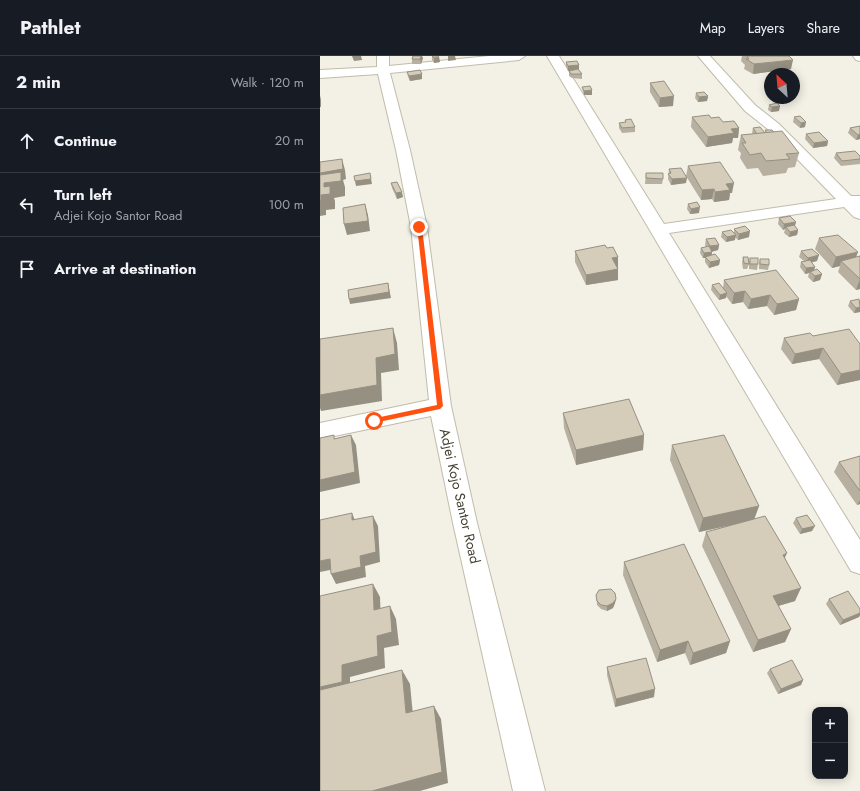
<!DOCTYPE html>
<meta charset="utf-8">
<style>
body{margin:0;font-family:Jost,sans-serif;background:#20242c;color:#f1f3f6}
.controls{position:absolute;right:12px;bottom:12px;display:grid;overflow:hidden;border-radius:8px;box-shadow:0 2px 10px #0003}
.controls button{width:36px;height:36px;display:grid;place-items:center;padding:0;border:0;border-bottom:1px solid #363941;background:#171b24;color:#f1f3f6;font:20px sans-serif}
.compass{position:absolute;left:444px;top:12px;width:36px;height:36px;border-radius:50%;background:#171b24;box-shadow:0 2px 10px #0003;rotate:334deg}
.stop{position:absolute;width:12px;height:12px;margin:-9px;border:3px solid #ff5110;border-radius:50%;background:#fff}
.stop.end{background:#ff5110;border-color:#fff;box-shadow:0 1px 4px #0008}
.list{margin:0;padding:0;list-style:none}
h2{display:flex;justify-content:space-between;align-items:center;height:52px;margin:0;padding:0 16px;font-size:17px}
h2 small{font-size:13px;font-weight:400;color:#9ea1a6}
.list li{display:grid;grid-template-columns:26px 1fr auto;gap:12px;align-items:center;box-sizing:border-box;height:64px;padding:0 16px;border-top:1px solid #363941}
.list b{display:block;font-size:15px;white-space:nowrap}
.list p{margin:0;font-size:13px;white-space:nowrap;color:#9ea1a6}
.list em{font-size:13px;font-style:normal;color:#9ea1a6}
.icon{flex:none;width:22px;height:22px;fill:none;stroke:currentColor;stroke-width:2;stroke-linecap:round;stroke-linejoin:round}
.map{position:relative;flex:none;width:540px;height:735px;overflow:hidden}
header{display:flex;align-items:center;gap:24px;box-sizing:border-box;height:56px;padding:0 20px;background:#171b24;border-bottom:1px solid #363941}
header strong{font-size:19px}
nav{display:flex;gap:22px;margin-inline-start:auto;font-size:14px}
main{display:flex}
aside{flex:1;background:#171b24}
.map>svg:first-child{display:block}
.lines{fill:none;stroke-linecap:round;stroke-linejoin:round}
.minor-casing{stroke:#c1bcaa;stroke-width:2}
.minor{fill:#fff;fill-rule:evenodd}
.wall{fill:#b7b0a0}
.shaded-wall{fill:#959082}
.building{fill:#d5cdba;stroke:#959082}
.route{fill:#ff5110}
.labels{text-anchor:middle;stroke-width:3.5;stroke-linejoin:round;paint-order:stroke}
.street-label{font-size:14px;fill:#454134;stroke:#fff}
</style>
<header>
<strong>Pathlet</strong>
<nav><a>Map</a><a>Layers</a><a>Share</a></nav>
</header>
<main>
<aside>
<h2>2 min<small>Walk · 120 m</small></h2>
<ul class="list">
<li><svg class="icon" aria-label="ahead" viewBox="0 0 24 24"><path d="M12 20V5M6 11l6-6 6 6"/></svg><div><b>Continue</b></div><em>20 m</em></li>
<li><svg class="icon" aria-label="left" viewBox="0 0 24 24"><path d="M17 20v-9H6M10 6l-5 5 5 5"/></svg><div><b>Turn left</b><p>Adjei Kojo Santor Road</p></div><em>100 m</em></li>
<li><svg class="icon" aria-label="arrive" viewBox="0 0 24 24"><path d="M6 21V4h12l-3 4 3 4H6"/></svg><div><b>Arrive at destination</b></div></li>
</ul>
</aside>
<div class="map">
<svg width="540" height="735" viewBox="0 0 540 735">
<rect width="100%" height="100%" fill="#f3f0e5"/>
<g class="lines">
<defs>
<g id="minor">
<path d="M57,0H69V10L169,0H205L199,4L70,17L90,94L107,171L131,350L157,467L225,735H193L133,467L111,360L0,383V367L109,344L91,171L76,94L58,18L0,22V14L57,11Z"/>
<path d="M227,0H239L344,168L516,143L449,74L425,55L378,0H390L435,49L459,68L531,140H540V163L534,161L524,151L349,177L540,484V518L531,515Z"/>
<path d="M533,0H540V5L536,4Z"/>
</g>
</defs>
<use href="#minor" class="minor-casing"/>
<use href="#minor" class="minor"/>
</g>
<g class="wall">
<path d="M112,0H118L119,1L120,6L114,7L112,4Z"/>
<path d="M422,0H469L471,13L433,18L424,13L425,9L421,5Z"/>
<path d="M103,2L101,8H92V3Z"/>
<path d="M246,6L259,9V13H258L262,18V23L252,22L249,20V15L258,13L248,15L246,11Z"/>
<path d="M87,16L102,23L90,25L88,21Z"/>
<path d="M330,27L353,50L339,51L330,36Z"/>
<path d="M262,31L272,39H264L263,36Z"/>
<path d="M376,37L388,40L387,45L378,46L375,42Z"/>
<path d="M449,49L459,55L451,56L448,54Z"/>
<path d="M372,61L391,62L419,72L418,82H413L412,87L386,91L371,71Z"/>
<path d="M474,61L485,71L480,72L473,66Z"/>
<path d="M305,64L315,71V76L302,77L299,72V67H305Z"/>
<path d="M540,70V83L536,84L528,77L530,72Z"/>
<path d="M433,72L445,77V74L454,76L479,97L475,111L468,112L466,117L443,120L438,112L427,113L420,102L421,97L418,94L421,79L433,78L432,77Z"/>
<path d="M486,78L508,85L507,90L493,92L485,83Z"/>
<path d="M516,97L540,100V108L521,110L514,102Z"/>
<path d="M368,110L412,137H410L409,144L394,146L392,143L381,144L366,120Z"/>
<path d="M349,113L366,127L351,129L348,123Z"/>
<path d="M326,117L343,123L342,128H325Z"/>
<path d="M71,127L83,141L77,143L72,132Z"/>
<path d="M368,148L379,157L370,158L367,153Z"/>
<path d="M459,162L476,166L475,170L478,174L477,179L469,181L464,177L465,173L463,174L458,168Z"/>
<path d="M414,173L429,181L418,184L415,181V184L406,186L401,181L402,176L414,177Z"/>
<path d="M499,182L536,201L540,200V233L536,234L518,216L520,210L512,212L495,193Z"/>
<path d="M386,183L399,189L398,194L392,196V199L400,204L399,209L389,212L385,206V202H383L380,197L381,192L386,191L385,189Z"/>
<path d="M287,192L298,201L297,212L298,224L266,229L255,206V195Z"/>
<path d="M481,195L497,205L491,206L495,211L494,214L502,218L500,224L493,226L488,221L489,217L485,218L480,211L481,206L484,205L479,201Z"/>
<path d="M423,201L429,208L427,213H423L422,207Z"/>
<path d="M430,202L438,208L437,214L429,213V207Z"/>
<path d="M440,203L449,209L448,214L439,213V208Z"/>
<path d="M404,224L479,243L476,254L454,259L447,250L428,253L423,246L412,248L406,240V242L399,244L391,234L392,229L403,232Z"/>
<path d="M540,244V256L534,257L528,250L530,245Z"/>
<path d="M493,280L540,288V324L517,329L499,303L472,308L461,293L464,282Z"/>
<path d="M243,357L324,379L323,394L256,409L244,372Z"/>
<path d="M352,389L439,450L434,463L465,502L475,545L458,550L471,573L465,586L433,596L382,490L386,476L411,469L379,476L350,404Z"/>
<path d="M540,400V448L537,449L514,416L519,406Z"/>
<path d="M476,462L492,475L480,478L473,467Z"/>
<path d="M304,506L410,585L406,597L370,609L365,597L337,606L303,519Z"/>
<path d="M276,539L296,543L295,547L293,552L287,555L281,553L277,549Z"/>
<path d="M509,543L540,553V559L539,561L520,569L506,548Z"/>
<path d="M287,611L334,641L295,651L287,619Z"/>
<path d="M450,613L483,624L481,629L458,638L447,617Z"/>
</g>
<g class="shaded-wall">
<path d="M32,0H41L42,4L34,5Z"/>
<path d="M101,0H102L103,2L101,8L100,3Z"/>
<path d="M128,0H135L136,4L128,5Z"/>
<path d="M119,1L120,6L114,7V2Z"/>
<path d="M473,4L471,13L433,18L434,8Z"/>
<path d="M259,9V13L248,15V10Z"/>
<path d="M102,18V23L90,25L89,20Z"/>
<path d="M272,34V39H264V35Z"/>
<path d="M0,39L1,44V51H0Z"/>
<path d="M354,40L353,50L339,51L340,42Z"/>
<path d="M388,40L387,45L378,46L379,41Z"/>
<path d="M460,50L459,55L451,56L452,51Z"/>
<path d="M486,66L485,71L480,72L481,67Z"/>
<path d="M419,72L418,82H413L412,87L386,91L388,81L411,73Z"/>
<path d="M540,78V83L536,84L538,79Z"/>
<path d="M508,85L507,90L493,92L494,87Z"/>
<path d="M22,103L25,114L26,123L23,124L25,131V140L14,142L15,145V153L6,154V159L0,160V117Z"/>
<path d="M50,117L52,128L36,130L35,125Z"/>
<path d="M367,122L366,127L351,129L352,123Z"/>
<path d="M414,127L412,137H410L409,144L394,146L395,136L406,128Z"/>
<path d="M394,133L392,143L381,144L382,134Z"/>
<path d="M82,136L83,141L77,143L76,137Z"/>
<path d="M45,148L48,159L50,175L27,179L24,168Z"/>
<path d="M380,151L379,157L370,158L371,153Z"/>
<path d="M476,166L474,171H466L465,173L463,174L464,168Z"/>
<path d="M478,174L477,179L469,181L470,176Z"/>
<path d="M430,175L429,181L418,184L419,178Z"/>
<path d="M416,179L415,184L406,186L407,181Z"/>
<path d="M399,189L398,194L390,196H392L391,201H385V202H383L384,197L390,196V190Z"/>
<path d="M538,196L534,207L521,205L520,210L512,212L516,201Z"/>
<path d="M499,199L497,205L486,208L488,202Z"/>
<path d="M298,201V212L292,213V202Z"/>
<path d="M400,204L399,209L389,212L390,206Z"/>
<path d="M495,211L493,217L490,216L489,217L485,218L486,212Z"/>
<path d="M298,213V224L266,229V219Z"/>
<path d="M502,218L500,224L493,226L495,220Z"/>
<path d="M540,223V233L536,234Z"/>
<path d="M68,227L71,242L30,248L29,243Z"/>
<path d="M425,235L423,246L412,248L414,237Z"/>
<path d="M407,237L406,242L399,244L400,239Z"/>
<path d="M450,239L447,250L428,253L431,243Z"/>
<path d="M479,243L476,254L454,259L457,248Z"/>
<path d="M540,251V256L534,257L536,252Z"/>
<path d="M73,272L77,287L79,314L61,317L62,345L1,355L0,352V339L56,302Z"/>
<path d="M503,292L499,303L472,308L475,298Z"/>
<path d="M540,314V324L517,329L521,318Z"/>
<path d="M31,379L36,389L40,427L0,436V424Z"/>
<path d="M324,379L323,394L256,409V394Z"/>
<path d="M540,444V448L537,449Z"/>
<path d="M439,450L434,464L379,476L383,462Z"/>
<path d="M32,457L36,467L32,464Z"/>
<path d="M53,460L58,470L60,506L45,510L46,521L16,528L11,518L40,500Z"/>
<path d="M495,470L492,475L480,478L482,473Z"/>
<path d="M467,497L461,511L463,499Z"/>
<path d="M10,503L15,513L0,516V505Z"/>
<path d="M53,528L60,541L61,567L54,554Z"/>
<path d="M481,532L475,545L448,553L453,540Z"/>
<path d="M296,543L295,547L293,552L287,555V550Z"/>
<path d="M70,550L76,563L79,589L64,592L65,612L30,621V637L0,644V631L22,609L57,580Z"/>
<path d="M540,557V559L539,561L520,569L523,564Z"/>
<path d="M471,573L465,586L433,596L438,584Z"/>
<path d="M368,585L365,597L337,606L340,594Z"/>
<path d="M410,585L406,597L370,609L373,597Z"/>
<path d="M82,614L90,628L94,670L86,657Z"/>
<path d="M483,624L481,629L458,638L461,633Z"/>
<path d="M335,633L334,641L295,651L296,643Z"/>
<path d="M114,650L121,663L128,727L100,735H52Z"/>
</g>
<g class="building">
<path d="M93,0H101L100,3H92Z"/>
<path d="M112,0H118L119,1L114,2Z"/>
<path d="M427,0H469L473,4L434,8L426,3H429Z"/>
<path d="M257,5L259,9L248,10L246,6Z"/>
<path d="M258,13L262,18H251L249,15Z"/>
<path d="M100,14L102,18L89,20L87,16Z"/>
<path d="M344,25L354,40L340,42L330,27Z"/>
<path d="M270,30L272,34L264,35L262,31Z"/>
<path d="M384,36L388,40L379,41L376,37Z"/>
<path d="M457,47L460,50L452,51L449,49Z"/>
<path d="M389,59L391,62L399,61L403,66L414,65L419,72L411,73L414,77L388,81L372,61Z"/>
<path d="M480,60L486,66L481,67L474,61Z"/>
<path d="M311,63L315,71L302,72L299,67L306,66L305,64Z"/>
<path d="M540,70V78L538,79L530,72Z"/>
<path d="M440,71L445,77L437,78L433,72Z"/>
<path d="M445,74H452L454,76L447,77Z"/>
<path d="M462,75L479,97L466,98L470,103L446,105L441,97L430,99L422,87H426L421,79Z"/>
<path d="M499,76L508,85L494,87L486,78Z"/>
<path d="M535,95L540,100V103L522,105L516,97Z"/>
<path d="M22,103L23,113L0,117V106Z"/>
<path d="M400,106L414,127L406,128L410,134L395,136L394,133L382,134L368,110Z"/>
<path d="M361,112L367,122L352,123L348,118L351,117L349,113Z"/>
<path d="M21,116V125L4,127V131L10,130V138L1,139V145H0V119Z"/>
<path d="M50,117L51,123L35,125L34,120Z"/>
<path d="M326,117H343V123L326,122Z"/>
<path d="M77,126L82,136L76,137L71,127Z"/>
<path d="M377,146L380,151L371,153L368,148Z"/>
<path d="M45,148L48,165L24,168L23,152Z"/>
<path d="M470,160L476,166L464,168L459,162Z"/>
<path d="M474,169L478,174L470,176L466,171Z"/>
<path d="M425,170L430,175L419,178L414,173Z"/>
<path d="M411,174L416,179L407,181L402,176Z"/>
<path d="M518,179L538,196L516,201L499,182Z"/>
<path d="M395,182L399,189L390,190L386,183Z"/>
<path d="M285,189L287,192L293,191L298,201L292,202L298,213L266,219L255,195Z"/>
<path d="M389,190L392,196L384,197L381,192Z"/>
<path d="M492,193L499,199L488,202L481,195Z"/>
<path d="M395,198L400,204L390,206L385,201Z"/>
<path d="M540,200V223L521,205Z"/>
<path d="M423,201H428L429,208L424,207Z"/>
<rect x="430" y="202" width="8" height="6"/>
<path d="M440,203H449V209L440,208Z"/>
<path d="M490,204L495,211L486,212L481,206Z"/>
<path d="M497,213L502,218L495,220L490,216Z"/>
<path d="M456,214L479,243L457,248L450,239L431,243L425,235L414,237L404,224Z"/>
<path d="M68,227L69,236L29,243L28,234Z"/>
<path d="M399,227L407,237L400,239L392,229Z"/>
<path d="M539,243L540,251L536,252L530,245Z"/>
<path d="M73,272L75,298L56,302L57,329L0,339V283Z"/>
<path d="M529,273L540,288V314L521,318L503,292L475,298L464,282L490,277L493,280Z"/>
<path d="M309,343L324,379L256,394L243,357Z"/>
<path d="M14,379V383L31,379L35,416L0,424V382Z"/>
<path d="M404,379L439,450L383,462L352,389Z"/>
<path d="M540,400V435L519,406Z"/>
<path d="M32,457V464L53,460L56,496L40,500L41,511L11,518L10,503L0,505V464Z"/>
<path d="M487,459L495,470L482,473L476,462Z"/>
<path d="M445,460L467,497L463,499L481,532L453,540L471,573L438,584L386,476Z"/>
<path d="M364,488L410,585L373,597L368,585L340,594L304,506Z"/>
<path d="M53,528L54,554L70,550L72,576L57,580L58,600L22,609V626L0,631V540Z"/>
<path d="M291,533L295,537L296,543L293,547L287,550L281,549L277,545L276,539L279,534Z"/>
<path d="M528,535L540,553V557L523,564L509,543Z"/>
<path d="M326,602L335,633L296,643L287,611Z"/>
<path d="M472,604L483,624L461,633L450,613Z"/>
<path d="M82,614L86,657L114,650L122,716L52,735H0V634Z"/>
</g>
<path class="route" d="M97,170L102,171L123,350L120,353L54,367L50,365L51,363L117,349Z"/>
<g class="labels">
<g class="street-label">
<text transform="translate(140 440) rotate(77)" y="5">Adjei Kojo Santor Road</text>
</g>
</g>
</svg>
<div class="controls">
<button>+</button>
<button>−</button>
</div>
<svg class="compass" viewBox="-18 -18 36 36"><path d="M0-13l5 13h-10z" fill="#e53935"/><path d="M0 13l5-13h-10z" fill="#9ea1a6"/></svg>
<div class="stop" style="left:54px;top:365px"></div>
<div class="stop end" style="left:99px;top:171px"></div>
</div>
</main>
